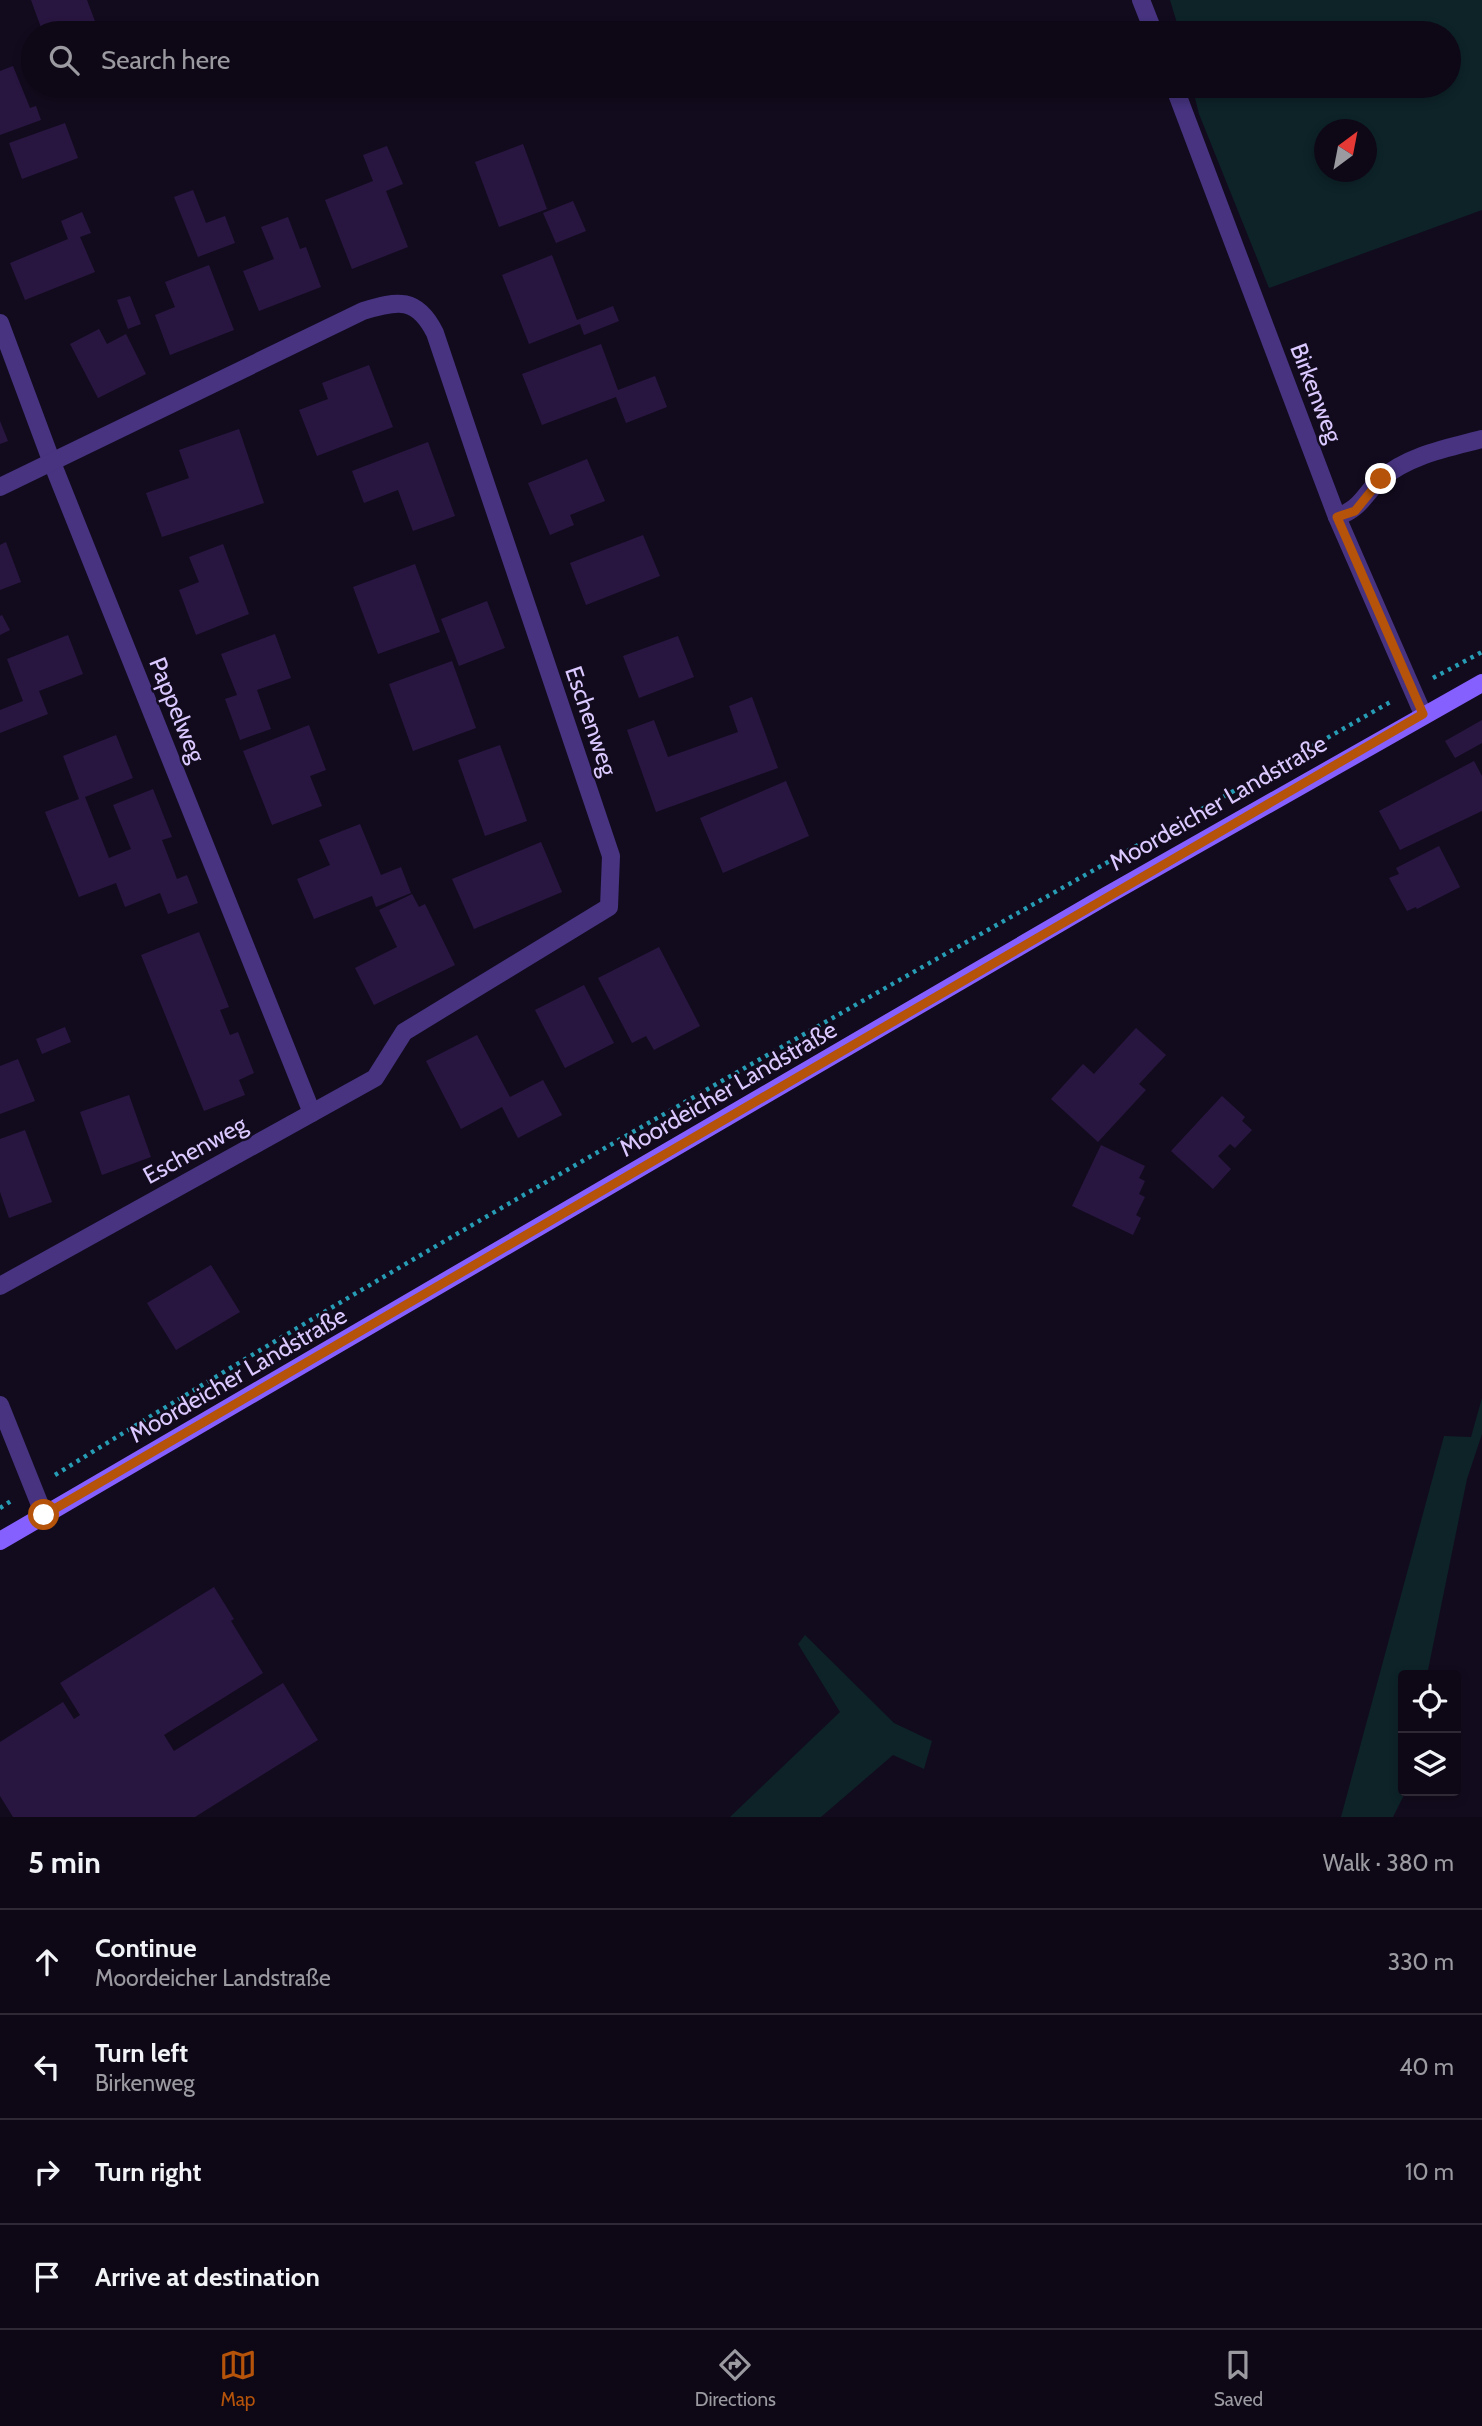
<!DOCTYPE html>
<meta charset="utf-8">
<style>
body{margin:0;font-family:Cabin,sans-serif;background:#1c1623;color:#f1f3f6}
.controls{position:absolute;right:21px;bottom:21px;display:grid;overflow:hidden;border-radius:7px;box-shadow:0 4px 10px #0003}
.controls button{width:63px;height:63px;display:grid;place-items:center;padding:0;border:0;border-bottom:2px solid #2e2935;background:#0e0816;color:#f1f3f6;font:35px sans-serif}
.compass{position:absolute;left:1314px;top:119px;width:63px;height:63px;border-radius:50%;background:#0e0816;box-shadow:0 4px 10px #0003;rotate:32deg}
.stop{position:absolute;width:21px;height:21px;margin:-16px;border:5px solid #b45309;border-radius:50%;background:#fff}
.stop.end{background:#b45309;border-color:#fff;box-shadow:0 2px 7px #0008}
.list{margin:0;padding:0;list-style:none}
h2{display:flex;justify-content:space-between;align-items:center;height:91px;margin:0;padding:0 28px;font-size:30px}
h2 small{font-size:23px;font-weight:400;color:#9b9aa1}
.list li{display:grid;grid-template-columns:46px 1fr auto;gap:21px;align-items:center;box-sizing:border-box;height:105px;padding:0 28px;border-top:2px solid #2e2935}
.list b{display:block;font-size:26px;white-space:nowrap}
.list p{margin:0;font-size:23px;white-space:nowrap;color:#9b9aa1}
.list em{font-size:23px;font-style:normal;color:#9b9aa1}
.icon{flex:none;width:38px;height:38px;fill:none;stroke:currentColor;stroke-width:2;stroke-linecap:round;stroke-linejoin:round}
.map{position:relative;flex:none;width:1482px;height:1817px;overflow:hidden}
.search{position:absolute;background:#0e0816;box-shadow:0 4px 10px #0003;left:21px;right:21px;top:21px;height:77px;display:flex;align-items:center;gap:18px;box-sizing:border-box;padding:0 24px;border-radius:38px;color:#9b9aa1;font-size:26px}
.sheet{height:511px;background:#0e0816}
nav{display:flex;justify-content:space-around;align-items:center;box-sizing:border-box;height:98px;border-top:2px solid #2e2935;background:#0e0816;font-size:19px;color:#9b9aa1}
nav a{display:grid;justify-items:center;gap:4px}
nav .on{color:#b45309}
.map>svg:first-child{display:block}
.green{fill:#0d2328;fill-rule:evenodd}
.building{fill:#281640}
.lines{fill:none;stroke-linecap:round;stroke-linejoin:round}
.path{stroke:#269db4;stroke-width:4.5;stroke-dasharray:3.5 5;stroke-linecap:butt}
.service{stroke:#473380;stroke-width:18}
.minor{stroke:#473380;stroke-width:18}
.secondary{stroke:#865fff;stroke-width:18}
.route{stroke:#b45309;stroke-width:9}
.labels{text-anchor:middle;stroke-width:5;stroke-linejoin:round;paint-order:stroke}
.street-label{font-size:24px;fill:#dac8ff;stroke:#120b1e}
</style>
<div class="map">
<svg width="1482" height="1817" viewBox="0 0 1482 1817">
<rect width="100%" height="100%" fill="#120b1e"/>
<g class="green">
<path d="M1170,0H1482V210L1269,288L1199,114L1192,86H1449V33H1180ZM1324,130H1366V172H1324Z"/>
<path d="M1482,1398V1434L1467,1479L1427,1675H1403V1791H1406L1393,1817H1341L1444,1436L1471,1437Z"/>
<path d="M805,1635L894,1723L932,1741L924,1769L893,1755L821,1817H730L840,1712L798,1644Z"/>
</g>
<g class="building">
<path d="M31,0H87L96,24L72,33H43Z"/>
<path d="M130,27L132,33H111Z"/>
<path d="M13,66L30,108L36,106L41,120L0,135V71Z"/>
<path d="M65,123L78,158L22,179L9,143Z"/>
<path d="M523,144L547,209L499,227L475,162Z"/>
<path d="M387,146L403,184L386,191L408,247L352,269L325,200L373,181L363,155Z"/>
<path d="M193,190L206,223L225,216L235,243L198,257L174,197Z"/>
<path d="M573,201L586,231L556,243L543,213Z"/>
<path d="M82,212L91,233L80,237L95,272L25,300L10,263L68,239L61,221Z"/>
<path d="M288,217L300,249L306,247L321,287L259,311L243,271L274,259L261,227Z"/>
<path d="M552,255L577,320L613,306L619,321L584,335L580,324L529,344L502,275Z"/>
<path d="M209,265L234,330L170,355L155,315L175,307L165,282Z"/>
<path d="M130,296L141,324L128,329L117,300Z"/>
<path d="M99,329L107,344L126,334L146,374L98,398L70,344Z"/>
<path d="M601,344L618,390L655,376L667,407L626,423L616,397L542,425L522,374Z"/>
<path d="M369,365L393,427L317,456L299,410L328,399L322,383Z"/>
<path d="M0,421L8,441L0,444Z"/>
<path d="M239,429L264,503L162,537L146,493L189,478L179,450Z"/>
<path d="M428,442L455,516L413,531L398,490L364,503L352,471Z"/>
<path d="M587,459L605,501L570,515L574,525L550,535L528,483Z"/>
<path d="M643,535L660,576L586,605L570,563Z"/>
<path d="M6,542L21,582L0,590V545Z"/>
<path d="M223,544L249,614L196,635L179,590L199,582L189,557Z"/>
<path d="M415,564L440,632L378,654L353,587Z"/>
<path d="M487,601L505,648L459,666L441,619Z"/>
<path d="M2,615L10,630L0,635V616Z"/>
<path d="M275,634L291,678L257,690L271,729L240,740L225,699L237,695L221,654Z"/>
<path d="M68,635L83,674L39,691L48,714L0,733V710L23,701L7,659Z"/>
<path d="M678,636L694,677L639,698L623,656Z"/>
<path d="M452,661L476,728L413,751L389,684Z"/>
<path d="M752,697L778,768L656,812L627,730L654,720L668,757L738,732L729,706Z"/>
<path d="M1482,720V743L1455,758L1445,741Z"/>
<path d="M309,725L326,770L310,776L322,806L272,825L243,751Z"/>
<path d="M116,735L133,778L85,797L109,858L131,849L113,805L153,789L172,837L162,840L177,879L187,875L198,903L168,914L160,893L125,907L116,883L79,897L45,812L79,799L63,756Z"/>
<path d="M500,745L527,821L485,836L458,760Z"/>
<path d="M1474,761L1482,776V811L1400,850L1379,811Z"/>
<path d="M786,781L809,836L723,873L700,818Z"/>
<path d="M360,824L381,875L401,867L411,893L376,907L372,896L314,919L297,879L330,865L319,840Z"/>
<path d="M541,842L562,892L474,929L452,879Z"/>
<path d="M1439,846L1460,887L1417,909L1416,907L1407,911L1389,878L1399,874L1396,868Z"/>
<path d="M412,894L419,907L425,904L455,965L374,1005L355,968L397,947L379,910Z"/>
<path d="M199,932L229,1007L220,1010L230,1035L238,1032L254,1073L239,1080L245,1095L204,1111L141,955Z"/>
<path d="M659,947L700,1026L654,1050L646,1036L632,1043L598,978Z"/>
<path d="M584,985L614,1043L565,1068L535,1010Z"/>
<path d="M65,1027L71,1042L42,1054L36,1039Z"/>
<path d="M1136,1028L1166,1055L1139,1084L1146,1090L1098,1142L1051,1099L1083,1064L1094,1074Z"/>
<path d="M477,1035L510,1097L543,1080L562,1115L518,1138L502,1107L461,1129L426,1061Z"/>
<path d="M18,1059L35,1101L0,1114V1066Z"/>
<path d="M129,1095L151,1157L102,1175L80,1112Z"/>
<path d="M1222,1096L1245,1117L1242,1121L1252,1130L1235,1148L1230,1144L1218,1156L1231,1169L1213,1189L1171,1151Z"/>
<path d="M25,1130L52,1202L9,1218L0,1192V1139Z"/>
<path d="M1101,1145L1145,1166L1139,1178L1145,1181L1139,1194L1145,1197L1136,1215L1141,1218L1133,1235L1072,1206Z"/>
<path d="M211,1265L240,1312L176,1350L147,1303Z"/>
<path d="M214,1587L234,1619L231,1621L263,1673L164,1735L174,1751L283,1683L318,1740L195,1817H13L0,1796V1742L63,1702L74,1719L80,1715L60,1683Z"/>
</g>
<g class="lines">
<g class="path">
<path d="M1433,678L1482,652"/>
<path d="M55,1475C493,1204 945,956 1392,701"/>
<path d="M0,1508L11,1501"/>
</g>
<path class="service" d="M1337,517C1362,508 1363,495 1381,479C1409,455 1448,448 1482,439"/>
<g class="minor">
<path d="M1141,0L1154,33"/>
<path d="M1174,86L1337,517L1423,714"/>
<path d="M0,323L51,460L312,1113"/>
<path d="M0,487L363,311C398,300 417,297 435,333L611,856L609,907L404,1032L375,1078L0,1286"/>
<path d="M0,1405L44,1515"/>
</g>
<path class="secondary" d="M0,1541L1106,896L1482,683"/>
</g>
<g class="lines">
<path class="route" d="M44,1515L1423,714L1337,517L1355,511L1381,479"/>
</g>
<g class="labels">
<g class="street-label">
<text transform="translate(1316 393) rotate(69)" y="8">Birkenweg</text>
<text transform="translate(177 710) rotate(68)" y="8">Pappelweg</text>
<text transform="translate(591 721) rotate(71)" y="8">Eschenweg</text>
<text transform="translate(1218 803) rotate(-30)" y="8">Moordeicher Landstraße</text>
<text transform="translate(728 1089) rotate(-30)" y="8">Moordeicher Landstraße</text>
<text transform="translate(195 1150) rotate(-29)" y="8">Eschenweg</text>
<text transform="translate(238 1375) rotate(-30)" y="8">Moordeicher Landstraße</text>
</g>
</g>
</svg>
<div class="controls">
<button><svg class="icon" aria-label="locate" viewBox="0 0 24 24"><circle cx="12" cy="12" r="6"/><path d="M12 2v4M12 18v4M2 12h4M18 12h4"/></svg></button>
<button><svg class="icon" aria-label="layers" viewBox="0 0 24 24"><path d="M12 4l9 5-9 5-9-5zM3 14l9 5 9-5"/></svg></button>
</div>
<svg class="compass" viewBox="-18 -18 36 36"><path d="M0-13l5 13h-10z" fill="#e53935"/><path d="M0 13l5-13h-10z" fill="#9b9aa1"/></svg>
<div class="stop" style="left:44px;top:1515px"></div>
<div class="stop end" style="left:1381px;top:479px"></div>
<div class="search"><svg class="icon" aria-label="search" viewBox="0 0 24 24"><circle cx="10" cy="10" r="6"/><path d="M15 15l6 6"/></svg>Search here</div>
</div>
<section class="sheet">
<h2>5 min<small>Walk · 380 m</small></h2>
<ul class="list">
<li><svg class="icon" aria-label="ahead" viewBox="0 0 24 24"><path d="M12 20V5M6 11l6-6 6 6"/></svg><div><b>Continue</b><p>Moordeicher Landstraße</p></div><em>330 m</em></li>
<li><svg class="icon" aria-label="left" viewBox="0 0 24 24"><path d="M17 20v-9H6M10 6l-5 5 5 5"/></svg><div><b>Turn left</b><p>Birkenweg</p></div><em>40 m</em></li>
<li><svg class="icon" aria-label="right" viewBox="0 0 24 24"><path d="M7 20v-9h11M14 6l5 5-5 5"/></svg><div><b>Turn right</b></div><em>10 m</em></li>
<li><svg class="icon" aria-label="arrive" viewBox="0 0 24 24"><path d="M6 21V4h12l-3 4 3 4H6"/></svg><div><b>Arrive at destination</b></div></li>
</ul>
</section>
<nav>
<a class="on"><svg class="icon" aria-label="map" viewBox="0 0 24 24"><path d="M3 6l6-2 6 2 6-2v14l-6 2-6-2-6 2zM9 4v14M15 6v14"/></svg>Map</a>
<a><svg class="icon" aria-label="directions" viewBox="0 0 24 24"><path d="M12 3l9 9-9 9-9-9zM9 14v-3h6M13 9l2 2-2 2"/></svg>Directions</a>
<a><svg class="icon" aria-label="saved" viewBox="0 0 24 24"><path d="M7 4h10v16l-5-4-5 4z"/></svg>Saved</a>
</nav>
